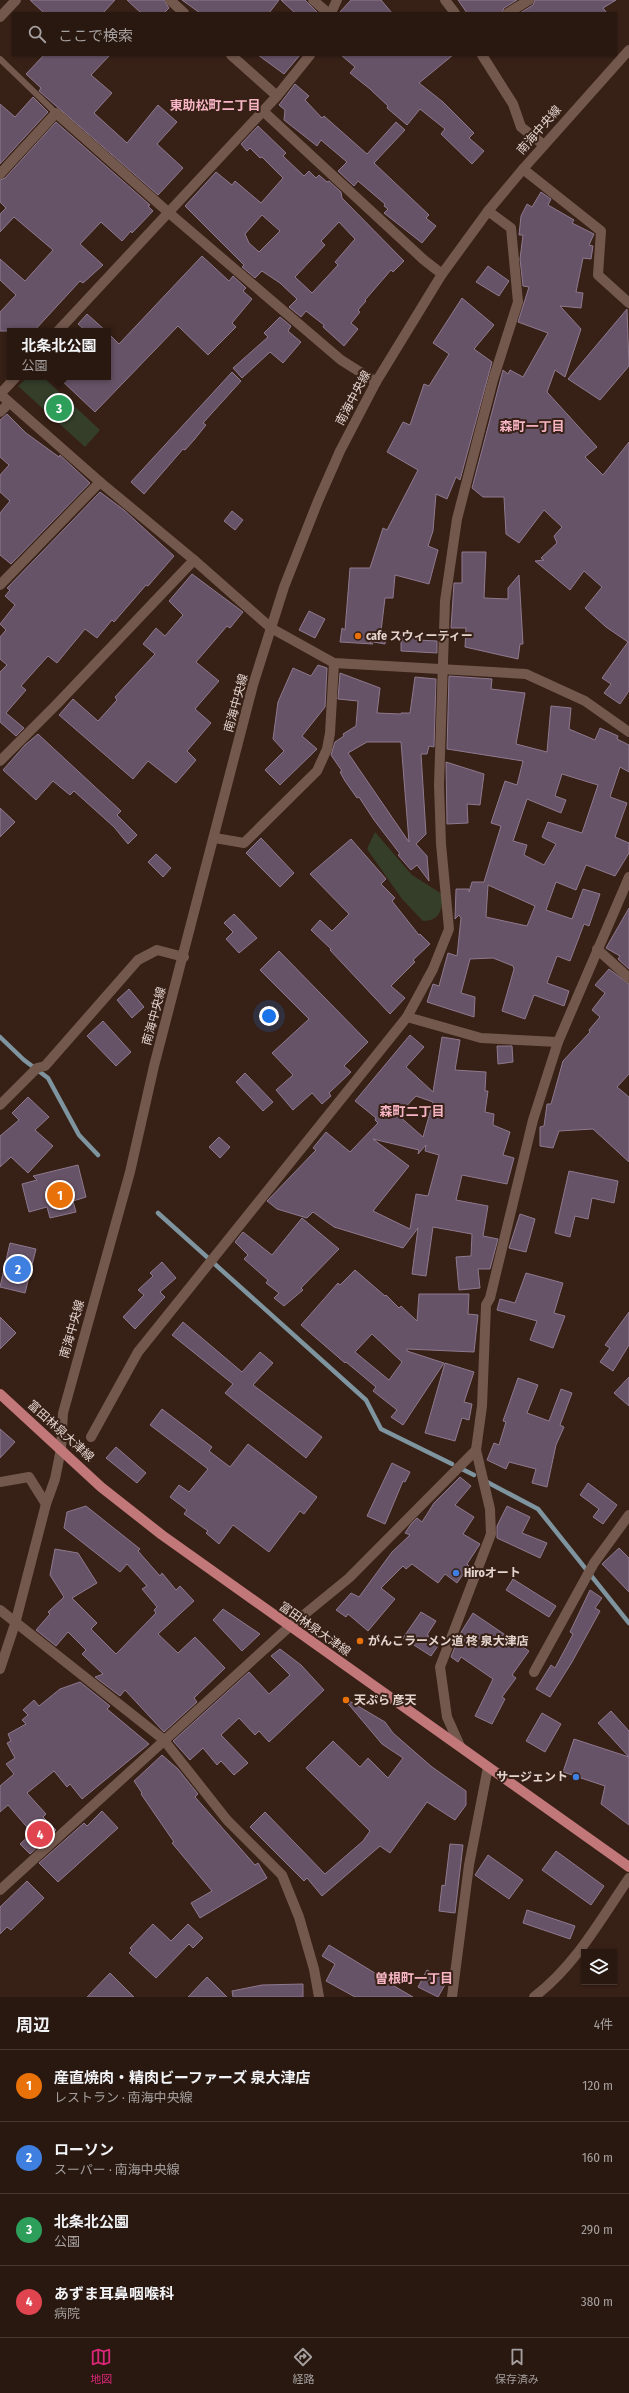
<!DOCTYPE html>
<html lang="ja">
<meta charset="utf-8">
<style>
body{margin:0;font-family:"Fira Sans Condensed","Noto Sans JP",sans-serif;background:#312119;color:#f1f3f6}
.controls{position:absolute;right:12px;bottom:12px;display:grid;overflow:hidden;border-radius:0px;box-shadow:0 1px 3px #0004}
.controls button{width:36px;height:36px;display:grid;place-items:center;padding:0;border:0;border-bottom:1px solid #453730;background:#291810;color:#f1f3f6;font:20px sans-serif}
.you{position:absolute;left:269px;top:1016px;width:14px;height:14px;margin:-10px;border:3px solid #fff;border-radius:50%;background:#1a73e8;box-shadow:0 0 0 6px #1a73e833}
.badge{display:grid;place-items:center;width:26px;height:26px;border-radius:50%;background:#db2777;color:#fff;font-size:13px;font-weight:700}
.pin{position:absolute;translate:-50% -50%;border:2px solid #fff;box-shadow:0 1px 4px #0006}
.popup{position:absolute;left:7px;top:328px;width:104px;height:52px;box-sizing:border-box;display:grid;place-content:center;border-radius:0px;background:#291810;filter:drop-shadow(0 1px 3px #0005);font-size:13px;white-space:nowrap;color:#a5a09f}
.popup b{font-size:15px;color:#f1f3f6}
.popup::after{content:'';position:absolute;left:50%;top:100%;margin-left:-8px;border:8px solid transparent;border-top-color:#291810}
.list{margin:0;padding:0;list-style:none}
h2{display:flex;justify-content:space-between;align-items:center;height:52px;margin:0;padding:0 16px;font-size:17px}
h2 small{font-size:13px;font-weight:400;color:#a5a09f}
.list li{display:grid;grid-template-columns:26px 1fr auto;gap:12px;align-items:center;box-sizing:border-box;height:72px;padding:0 16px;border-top:1px solid #453730}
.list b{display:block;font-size:15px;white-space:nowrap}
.list p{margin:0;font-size:13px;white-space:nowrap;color:#a5a09f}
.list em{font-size:13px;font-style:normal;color:#a5a09f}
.icon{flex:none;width:22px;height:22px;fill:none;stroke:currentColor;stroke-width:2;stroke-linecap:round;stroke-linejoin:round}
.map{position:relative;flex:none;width:629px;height:1997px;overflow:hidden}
.search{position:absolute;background:#291810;box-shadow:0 1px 3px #0004;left:12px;right:12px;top:12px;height:44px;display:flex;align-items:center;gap:10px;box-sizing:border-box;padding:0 14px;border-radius:0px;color:#a5a09f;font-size:15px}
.sheet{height:340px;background:#291810}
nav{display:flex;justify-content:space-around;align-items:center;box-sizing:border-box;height:56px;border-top:1px solid #453730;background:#291810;font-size:11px;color:#a5a09f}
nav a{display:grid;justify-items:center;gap:2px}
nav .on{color:#db2777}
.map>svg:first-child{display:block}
.green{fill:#343e29}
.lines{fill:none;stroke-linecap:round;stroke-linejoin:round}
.stream{stroke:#7e949e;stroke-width:4.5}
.building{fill:#675367;stroke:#8e798e;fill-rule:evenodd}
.service{stroke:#73584d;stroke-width:6}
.minor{stroke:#73584d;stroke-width:10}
.tertiary{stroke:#73584d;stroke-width:10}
.primary{stroke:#c27779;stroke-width:10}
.food-dot{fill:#e8710a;stroke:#372016;stroke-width:1.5}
.shop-dot{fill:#3f7fe0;stroke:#372016;stroke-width:1.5}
.labels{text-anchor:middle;stroke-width:4;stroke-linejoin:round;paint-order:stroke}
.street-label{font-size:12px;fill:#e4d4ce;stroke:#372016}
.poi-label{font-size:12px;font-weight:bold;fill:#e4d4ce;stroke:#372016;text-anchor:start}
.neighbourhood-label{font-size:13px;font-weight:bold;fill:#f8b5c5;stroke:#372016}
</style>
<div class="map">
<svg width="629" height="1997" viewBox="0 0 629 1997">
<rect width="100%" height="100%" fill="#372016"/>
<g class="green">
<path d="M28,377H43L100,430L85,447L18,386Z"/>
<path d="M375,832L412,875L442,894C443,909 440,921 423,921L402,899L367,849Z"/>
</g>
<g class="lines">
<g class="stream">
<path d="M0,1037L24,1060L48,1078L79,1135L98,1155"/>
<path d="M158,1213L366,1400L381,1429L452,1464"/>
<path d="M462,1469L474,1475"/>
<path d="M487,1482L538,1509L629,1623"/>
</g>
</g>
<g class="building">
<path d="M30,0H115L103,13H44Z"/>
<path d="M127,0H164L169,8L164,13H141Z"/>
<path d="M182,0H279L269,13H200Z"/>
<path d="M281,0H305L318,13H295Z"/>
<path d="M351,0H381L392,13H339Z"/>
<path d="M458,0H517L504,8L502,13H467Z"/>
<path d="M535,0H616L603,8L607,13H520L533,5Z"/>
<path d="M44,55H110L91,75L112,93L94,113L127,143L158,105L177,122L157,144L183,168L158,195L39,91L41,88L26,74Z"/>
<path d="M258,55H300L284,74Z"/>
<path d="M341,55H453L419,83L443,102L474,133L469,138L484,151L472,164L441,134L445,129L420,109L407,125L387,108L388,106L370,89L350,73L355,67Z"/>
<path d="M295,84L309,96L305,100L322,118L324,116L367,154L396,122L405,130L374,163L429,215L426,218L436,226L422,243L384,213L388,209L384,206L385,204L358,181L354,186L338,171L347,162L321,140L317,146L284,120L285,110L279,105Z"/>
<path d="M33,97L48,112L0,164V104L15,117Z"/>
<path d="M56,122L150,205L148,206L153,211L132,233L131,231L122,241L101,222L80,244L103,265L83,283L80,281L34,331H0V312L16,295L0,280V259L25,281L53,250L14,217L0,232V214L6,208L0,202V180L5,178Z"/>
<path d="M258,126L286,153L283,156L304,176L309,171L316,178L319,175L327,182L329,181L341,192L342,198L404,261L393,272L391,270L365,300L366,301L358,310L360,312L351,323L358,329L344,346L323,327L324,325L306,311L301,317L289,307L297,299L280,283L262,271L255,278L242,267L244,265L185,206L216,172L232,185L235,181L261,203L283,178L262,157L260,158L250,148L247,151L241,144ZM262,215L280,231L259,252L249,243L245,234ZM339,222L355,239L335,262L338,265L312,293L295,277L325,245L321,241Z"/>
<path d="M541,192L551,199L548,205L574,220L572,223L594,234L589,245L593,246L591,259L583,258L576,292L583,293L581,308L560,306L581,329L565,377L555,370L547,392L597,447L585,457L603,475L629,442V691L620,704L604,693L611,684L602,678L628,642L606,627L585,608L602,587L584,571L570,590L535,561L544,560L541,558L557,543L554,536L562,527L544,510L519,543L506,534L504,497H483L472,488L503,370L508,374L510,370L523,377L548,333L518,322L529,287L523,286L520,259L523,235H519L521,216L527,204L532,207Z"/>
<path d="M202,256L229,281L233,276L246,288L243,291L252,299L232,323L236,327L208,355L178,326L95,412L58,377H108V333L119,344Z"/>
<path d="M488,266L509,281L499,296L476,282Z"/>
<path d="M462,298L494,325L474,349L492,362L460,480L456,477L447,499L436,494L433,531L428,546L438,550L429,584L395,575L393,598H385L381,631L386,632L385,644L368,641L373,644L340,642L342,628L345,630L350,568H370L383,528L387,530L418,470L387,452L403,422L410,425L424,384L429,386L449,354L433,343Z"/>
<path d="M627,309L629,366L600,400L568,379Z"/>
<path d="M87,314L106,331H86L78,324Z"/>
<path d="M280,317L291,326L288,331L301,342L283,363L270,352L242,378L233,368L268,337L264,333Z"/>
<path d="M232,372L241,381L203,423L206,425L194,440L185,450L183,449L144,494L131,482Z"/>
<path d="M7,414L26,433L59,457L60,455L90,483L11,564L0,555V513L10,501L0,492V475L9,465L0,457V420Z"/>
<path d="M100,492L124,510L174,556L148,586L146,585L114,622L112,620L97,638L85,629L57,663L48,656L21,686L26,690L6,713L24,728L16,736L0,722V672L7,665L0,659V637L6,630L0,624L15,605L5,596L10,590L7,588Z"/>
<path d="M232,511L243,520L235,530L224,521Z"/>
<path d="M462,552H486L484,598L508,599V588L519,575L523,644H520L518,659L465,647L466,628H451L454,583H462Z"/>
<path d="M192,574L243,612L230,628L227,626L196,662L219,681L195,709L211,723L187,751L196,760L176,783L148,761L133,779L59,715L73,699L98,721L117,700L115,697L155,654L143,644L156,628L165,636L183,615L169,601Z"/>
<path d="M309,611L325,619L315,638L299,630Z"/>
<path d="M401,635L417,638V640L437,641V653L401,651Z"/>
<path d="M318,665L327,668L325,707L302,736L317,749L280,785L265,770L284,751L273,739L278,702L293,668L311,676Z"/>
<path d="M340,673L380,688L377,713L401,714V713H410L415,677L436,679L434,747L429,746L427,754H421L426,834L416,844L427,856L429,881L417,865L411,870L398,855L400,854L374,820L359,797L357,798L345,781L340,772L342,771L331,755L335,742L344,736L343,734L356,726L358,701L338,699ZM367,742H401L409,842L348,753Z"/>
<path d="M449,676L492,679L491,689L525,693L516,744L547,752L551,706L571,708L569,729L595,740L600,728L618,736L617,739L629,745V772L620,767L610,797L627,803L615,837L629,843V853L615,876L586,865L576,890L556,882L546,910L572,919L583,889L600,894L589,926L584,924L570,961L557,956L547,983L569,991L564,1006L534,995L525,1019L502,1011L514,969L513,966L493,958L470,959L461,993L475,997L474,1017L427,1002L433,984L439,986L448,953L457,956L461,918L459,915L455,919L456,889H469V892L472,882H484L501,826L491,823L505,781L517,785L523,761L447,749ZM562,774L598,785L582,833L548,822L542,837L556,844L544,865L524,855L527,845L513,841L527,799L561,813L566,800L555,796ZM488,885L535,906L527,926L486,917Z"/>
<path d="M38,734L121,811L117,815L137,835L128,844L114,827L74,791L70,795L53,781L36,800L3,770L25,745Z"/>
<path d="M446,762L484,774L480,805L467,804L468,823L447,824Z"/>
<path d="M0,808L15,822L0,837Z"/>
<path d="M261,838L294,873L280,887L246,853Z"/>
<path d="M351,839L386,879L381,884L395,898L392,901L419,935L420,934L430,944L413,960L415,962L391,986L405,998L390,1014L330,950L331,949L311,930L320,920L332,931L349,914L310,874Z"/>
<path d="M156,854L171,868L163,877L148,862Z"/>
<path d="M629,908V969L618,959L620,956L606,948Z"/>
<path d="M234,914L257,938L239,953L226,939L233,932L224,923Z"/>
<path d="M279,951L368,1042L344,1066L351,1072L329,1093L331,1096L322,1104L312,1093L293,1110L276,1090L293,1075L272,1053L309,1019L260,970Z"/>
<path d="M609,969L629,984V1074L617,1087L629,1097V1162L593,1129L559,1131L553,1148L540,1146V1127L544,1126L547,1104H551L563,1061L590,1032L589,1030L600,1017L592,1010L605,993L595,985Z"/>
<path d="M129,989L144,1007L132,1018L117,1000Z"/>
<path d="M103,1021L131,1052L116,1066L87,1036Z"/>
<path d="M410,1035L424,1047L406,1067L433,1092L442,1037L460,1040L455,1070L486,1072L485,1091H488L485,1112L494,1114L493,1125L510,1132L503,1155L514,1158L507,1184L462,1175L456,1200L488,1206L483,1236L498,1239L490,1269H478L480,1288L459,1290L456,1257L471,1256L472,1234L433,1227L426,1276L412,1274L418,1228L403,1248L334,1227L313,1212L307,1218L277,1209L267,1201L316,1150L313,1148L326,1132L350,1152L378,1123L375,1120L376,1118L355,1101ZM416,1096L433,1102L423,1137L398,1115ZM373,1139L419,1150L418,1154L426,1145L425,1151L439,1155L428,1196L416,1194L410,1229L373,1211L409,1166Z"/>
<path d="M497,1046H512L513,1062L498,1064Z"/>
<path d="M245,1073L273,1102L263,1111L236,1082Z"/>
<path d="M28,1097L49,1117L35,1130L53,1146L28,1173L11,1157L0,1167V1136L19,1120L12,1113Z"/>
<path d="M219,1137L230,1147L220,1158L209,1147Z"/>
<path d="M78,1165L86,1197L73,1201L76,1212L50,1218L47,1207L29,1212L22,1184L37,1180L33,1176Z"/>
<path d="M569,1171L618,1181L614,1203L592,1198L588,1219L575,1216L570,1237L555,1233Z"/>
<path d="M520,1214L535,1219L526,1252L509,1248Z"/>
<path d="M302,1218L339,1249L301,1288L303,1290L284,1306L274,1298L279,1293L266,1283L268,1280L244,1259L248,1255L235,1242L243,1232L272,1255Z"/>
<path d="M10,1243L36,1249L25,1293L0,1287Z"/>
<path d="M162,1262L176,1278L160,1292L165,1297L135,1329L123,1317L144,1295L138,1290L153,1276L150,1273Z"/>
<path d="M355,1270L385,1296L386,1295L399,1308L401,1306L417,1321L419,1294H469L468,1314L478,1315L474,1352L407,1349V1351L444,1363L403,1425L391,1417L397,1410L373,1391L376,1387L346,1362L345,1363L301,1325L338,1283L340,1285ZM372,1334L402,1362L389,1380L355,1352Z"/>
<path d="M526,1273L563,1283L554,1313L565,1316L553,1348L530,1340L537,1321L497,1310L500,1299L515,1303Z"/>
<path d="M629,1312V1345L613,1371L600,1362L610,1348L605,1345Z"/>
<path d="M0,1317L16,1333L0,1349Z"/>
<path d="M183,1322L242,1372L260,1352L273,1363L253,1385L322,1437L306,1458L225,1393L233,1384L172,1335Z"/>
<path d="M445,1363L474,1372L464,1402L472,1404L469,1420L462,1418L455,1441L425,1433Z"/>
<path d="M629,1377V1406L614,1393Z"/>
<path d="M518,1378L538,1385L527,1413L549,1421L561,1389L572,1393L560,1425L564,1427L556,1445L547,1487L532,1483L536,1469L509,1462L506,1469L487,1460L494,1443L499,1445L506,1422L503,1421Z"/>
<path d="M162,1409L212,1447L209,1451L230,1467L248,1444L317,1497L304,1514L300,1511L269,1552L233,1525L219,1544L206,1533L208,1531L184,1514L187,1510L170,1497L179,1485L189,1492L208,1469L150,1425Z"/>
<path d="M0,1429L15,1442L0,1458Z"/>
<path d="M116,1447L146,1473L137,1483L106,1458Z"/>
<path d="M392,1463L410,1472L405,1482L403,1481L385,1524L367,1516Z"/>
<path d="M460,1477L471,1486L455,1505L474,1517L463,1534L480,1544L467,1564L469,1566L457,1583L445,1574L438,1583L412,1564L406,1569L403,1566L381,1588L395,1599L368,1631L348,1614L346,1617L336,1610L351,1593L359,1597L392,1552L410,1535L405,1533L411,1524L417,1518L422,1522L434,1503Z"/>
<path d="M588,1483L617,1505L603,1524L593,1517L599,1509L580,1495Z"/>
<path d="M86,1506L140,1549L138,1551L160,1576L162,1573L176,1590L180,1586L194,1601L158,1634L178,1653L195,1637L225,1668L194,1698L197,1702L164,1732L125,1690L120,1696L95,1677L103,1674L82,1654L86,1650L68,1632L56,1646L36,1630L50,1614L48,1612L64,1597L50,1575L55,1549L78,1553L97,1583L72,1598L97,1623L91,1629L116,1654L156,1613L154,1610L157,1607L142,1589L147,1586L127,1564L120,1572L64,1528L67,1512Z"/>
<path d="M507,1506L530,1517L522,1533L547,1543L540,1558L497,1538V1526Z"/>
<path d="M619,1548L629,1558V1592L602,1564Z"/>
<path d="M513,1579L556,1606L549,1617L506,1590Z"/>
<path d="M590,1590L602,1598L595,1608L600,1611L572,1662L550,1697L536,1689L551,1665L555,1668L570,1640L573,1634L570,1632Z"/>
<path d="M223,1609L260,1634L242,1651L213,1620Z"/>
<path d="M421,1612L436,1621L427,1635L440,1643L431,1656L403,1638Z"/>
<path d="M473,1613L529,1651L512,1675L516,1678L502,1697L505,1699L492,1724L475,1716L493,1679L461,1657L458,1662L451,1657L460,1634Z"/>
<path d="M280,1649L301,1665L324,1690L269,1742L259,1731L255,1735L239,1718L221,1735L248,1763L234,1775L221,1761L217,1765L203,1748L190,1760L173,1741L249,1672L269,1694L290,1675L271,1656Z"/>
<path d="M80,1682L110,1706L107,1709L149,1744L82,1799L70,1784L67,1787L54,1771L27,1793L46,1814L43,1817L56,1830L30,1854L20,1844L32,1833L8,1805L0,1812V1786L14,1774L6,1764L15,1758L7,1743L11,1741L8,1734L26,1724L22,1720L28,1715L23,1710L34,1700L39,1706L60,1689Z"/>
<path d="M346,1699L385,1722L393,1733L432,1767L466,1791V1805L455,1820L427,1802L390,1853L380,1846L322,1896L307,1878L304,1881L250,1827L265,1812L325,1874L363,1841L370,1831L306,1768L333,1741L360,1767L368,1758L388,1778L403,1758L382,1744L345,1700Z"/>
<path d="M611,1711L629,1731V1825L601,1804L605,1786L563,1772L574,1739L629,1757L598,1723Z"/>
<path d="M542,1713L561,1724L545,1752L526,1741Z"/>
<path d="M162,1755L178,1769L198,1794L195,1797L255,1865L258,1863L267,1878L200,1918L191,1903L212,1891L172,1843L174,1842L141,1794L142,1793L134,1781Z"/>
<path d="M102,1811L118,1828L58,1882L39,1863L84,1823L87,1826Z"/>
<path d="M450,1844L463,1845L455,1913L439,1911L442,1885L445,1886Z"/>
<path d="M556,1851L604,1886L591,1905L542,1870Z"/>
<path d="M488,1855L523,1880L509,1899L475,1875Z"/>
<path d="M27,1881L44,1898L11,1930L7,1927L0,1934V1907Z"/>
<path d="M527,1910L575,1926L570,1939L523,1923Z"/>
<path d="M153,1924L171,1941L188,1924L203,1938L193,1948L189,1944L156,1978L129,1953L132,1950L130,1948Z"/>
<path d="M329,1945L383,1978L382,1979L413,1997H355L326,1981L335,1964L322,1956Z"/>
<path d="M427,1970L447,1981L438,1997L418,1987Z"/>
<path d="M110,1973L134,1997H87Z"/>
<path d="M207,1977L227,1997H188Z"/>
<path d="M303,1984V1997H233L232,1991L262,1985Z"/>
</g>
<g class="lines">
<path class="service" d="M0,59L56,113"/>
<g class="minor">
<path d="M170,0L184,13"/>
<path d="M313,0L328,13"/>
<path d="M445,0L455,13"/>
<path d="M331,13L337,0"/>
<path d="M508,13L529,0"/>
<path d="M482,55L513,104L521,127L544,145"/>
<path d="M277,96L310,55"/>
<path d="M263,111L424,260L442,274"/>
<path d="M523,169L601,231L598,275L629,303"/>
<path d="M0,174L56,113L168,212L341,360L376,382"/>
<path d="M58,331L277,96L231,55"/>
<path d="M0,394L16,377"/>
<path d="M0,412L9,403"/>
<path d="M0,585L100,482"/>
<path d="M0,761L56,705L194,560L271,628L334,663L526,674L585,701L629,732"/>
<path d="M215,838L244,843L317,771L327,749L330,733L334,663"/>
<path d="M597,949L629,978"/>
<path d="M407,1017L481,1038L558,1042"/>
<path d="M0,1105L37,1068L45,1066L138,960L157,950L184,957"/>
<path d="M91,1437L138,1352L407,1017L433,969L449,929L441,844L439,785L445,601L457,519L493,380L518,302L511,228L488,211"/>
<path d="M0,1482L29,1477L46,1504"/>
<path d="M0,1610L163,1739L227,1820L282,1875L299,1917L314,1969L319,1997"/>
<path d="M534,1672L594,1563L629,1515"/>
<path d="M460,1746L447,1717L440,1667L491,1534L490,1509L476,1450L482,1406L486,1305L490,1298L533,1120L558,1042L629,877"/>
<path d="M0,1890L289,1627L349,1578L476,1450"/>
<path d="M452,1997L469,1865L488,1767"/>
<path d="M534,1997C576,1965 600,1920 629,1878"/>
</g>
<g class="tertiary">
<path d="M0,17L16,0"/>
<path d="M0,394L100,482L194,560"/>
<path d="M0,1669L15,1624L46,1504L55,1479L61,1449L63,1413L130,1172L154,1066L253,685L284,587L318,501L340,451L376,382L442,274L488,211L523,169L629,50"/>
</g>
<path class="primary" d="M0,1394L101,1487L162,1535L629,1867"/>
</g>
<g class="food-dot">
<circle cx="358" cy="636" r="4"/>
<circle cx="360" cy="1641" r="4"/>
<circle cx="346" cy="1700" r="4"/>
</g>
<g class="shop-dot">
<circle cx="456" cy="1573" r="4"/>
<circle cx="576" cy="1777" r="4"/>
</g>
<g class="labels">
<g class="street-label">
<text transform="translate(539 130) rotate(-49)" y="4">南海中央線</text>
<text transform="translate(353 398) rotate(-62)" y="4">南海中央線</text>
<text transform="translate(236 703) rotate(-75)" y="4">南海中央線</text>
<text transform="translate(154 1016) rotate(-75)" y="4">南海中央線</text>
<text transform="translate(72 1329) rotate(-74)" y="4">南海中央線</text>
<text transform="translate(61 1431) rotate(42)" y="4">富田林泉大津線</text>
<text transform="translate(315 1629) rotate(35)" y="4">富田林泉大津線</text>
</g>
<g class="poi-label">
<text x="366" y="640">cafe スウィーティー</text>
<text x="464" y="1577">Hiroオート</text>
<text x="368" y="1645">がんこラーメン道 柊 泉大津店</text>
<text x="354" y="1704">天ぷら 彦天</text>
<text x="568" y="1781" text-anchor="end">サージェント</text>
</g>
<g class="neighbourhood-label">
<text x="215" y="110">東助松町二丁目</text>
<text x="532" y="431">森町一丁目</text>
<text x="412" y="1116">森町二丁目</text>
<text x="414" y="1983">曽根町一丁目</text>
</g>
</g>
</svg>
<div class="controls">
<button><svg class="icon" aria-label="layers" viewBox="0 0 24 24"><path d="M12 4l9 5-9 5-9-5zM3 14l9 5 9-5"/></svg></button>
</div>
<div class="you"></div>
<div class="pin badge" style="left:60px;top:1195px;background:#e8710a">1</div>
<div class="pin badge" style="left:18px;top:1269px;background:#3f7fe0">2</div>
<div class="pin badge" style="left:59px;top:408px;background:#2e9e5b">3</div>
<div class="popup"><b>北条北公園</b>公園</div>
<div class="pin badge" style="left:40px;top:1834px;background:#e0444e">4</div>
<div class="search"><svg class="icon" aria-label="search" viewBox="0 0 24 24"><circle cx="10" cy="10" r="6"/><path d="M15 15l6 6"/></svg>ここで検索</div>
</div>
<section class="sheet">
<h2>周辺<small>4件</small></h2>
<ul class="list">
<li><span class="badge" style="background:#e8710a">1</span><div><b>産直焼肉・精肉ビーファーズ 泉大津店</b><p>レストラン · 南海中央線</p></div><em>120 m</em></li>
<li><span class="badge" style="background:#3f7fe0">2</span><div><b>ローソン</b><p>スーパー · 南海中央線</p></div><em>160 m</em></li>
<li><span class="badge" style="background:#2e9e5b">3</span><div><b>北条北公園</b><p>公園</p></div><em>290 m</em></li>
<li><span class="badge" style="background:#e0444e">4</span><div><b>あずま耳鼻咽喉科</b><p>病院</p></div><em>380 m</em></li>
</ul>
</section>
<nav>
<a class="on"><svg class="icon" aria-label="map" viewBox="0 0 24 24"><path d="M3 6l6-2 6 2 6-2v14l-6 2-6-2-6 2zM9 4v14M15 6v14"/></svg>地図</a>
<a><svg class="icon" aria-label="directions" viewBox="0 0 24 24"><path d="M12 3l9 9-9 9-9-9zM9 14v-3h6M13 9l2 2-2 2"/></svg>経路</a>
<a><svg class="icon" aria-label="saved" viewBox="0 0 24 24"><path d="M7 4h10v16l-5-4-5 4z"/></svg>保存済み</a>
</nav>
